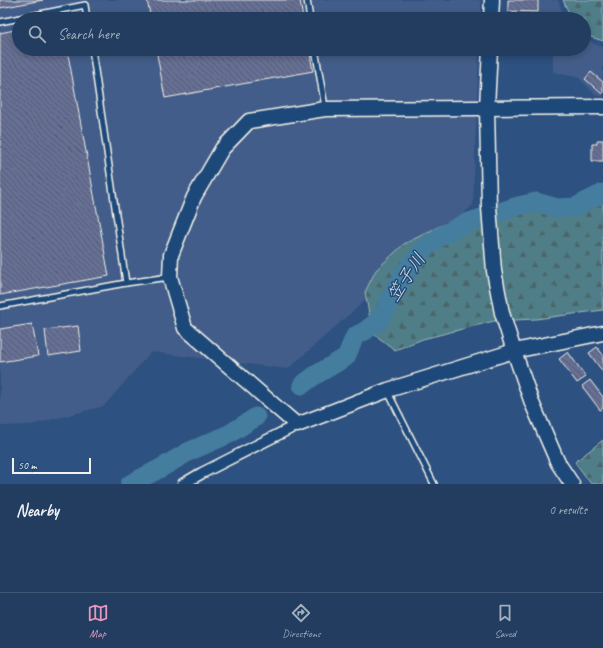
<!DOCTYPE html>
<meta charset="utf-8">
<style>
body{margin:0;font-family:Caveat,"Klee One",sans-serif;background:#2e4869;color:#f1f3f6}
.scale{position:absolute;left:12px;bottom:10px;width:79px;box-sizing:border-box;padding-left:4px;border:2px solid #f4f1e8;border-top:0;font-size:11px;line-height:14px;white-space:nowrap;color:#f4f1e8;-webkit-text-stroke:3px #1f4a7a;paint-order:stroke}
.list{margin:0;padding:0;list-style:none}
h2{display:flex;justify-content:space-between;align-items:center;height:52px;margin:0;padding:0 16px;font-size:17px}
h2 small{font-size:13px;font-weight:400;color:#a2aebd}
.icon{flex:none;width:22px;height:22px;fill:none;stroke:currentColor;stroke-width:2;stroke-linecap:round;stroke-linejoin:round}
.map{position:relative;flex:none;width:603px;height:484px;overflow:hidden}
.search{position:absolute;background:#223d60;box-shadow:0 2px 6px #0003;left:12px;right:12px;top:12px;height:44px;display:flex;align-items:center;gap:10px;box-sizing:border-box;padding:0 14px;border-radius:22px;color:#a2aebd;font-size:15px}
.sheet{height:108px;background:#223d60}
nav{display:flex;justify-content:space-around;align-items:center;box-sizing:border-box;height:56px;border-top:1px solid #3f5675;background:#223d60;font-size:11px;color:#a2aebd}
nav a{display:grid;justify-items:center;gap:2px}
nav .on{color:#e797bd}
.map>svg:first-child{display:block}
.built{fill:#425d89}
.forest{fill:url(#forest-firs);stroke:#a2b8b8}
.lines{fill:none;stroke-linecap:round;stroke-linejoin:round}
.river{stroke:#447d9f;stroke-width:19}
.building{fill:url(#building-back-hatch);stroke:#f4f1e8}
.lane-casing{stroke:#f4f1e8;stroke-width:8}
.street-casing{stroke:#f4f1e8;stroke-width:13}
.secondary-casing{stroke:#f4f1e8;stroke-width:17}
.lane{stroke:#1f4a7a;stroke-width:5}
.street{stroke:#1f4a7a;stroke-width:10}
.secondary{stroke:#1f4a7a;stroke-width:14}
.labels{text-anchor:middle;stroke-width:3;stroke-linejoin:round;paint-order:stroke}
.water-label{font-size:18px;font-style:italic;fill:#dae0dd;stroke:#1f4a7a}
</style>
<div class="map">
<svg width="603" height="484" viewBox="0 0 603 484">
<defs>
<pattern id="forest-firs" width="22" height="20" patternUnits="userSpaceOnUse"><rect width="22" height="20" fill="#4f7e88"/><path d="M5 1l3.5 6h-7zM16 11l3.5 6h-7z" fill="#4c666a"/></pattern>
<pattern id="building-back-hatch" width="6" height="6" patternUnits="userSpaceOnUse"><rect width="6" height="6" fill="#666f96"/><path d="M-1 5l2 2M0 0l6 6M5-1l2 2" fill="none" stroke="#565a6a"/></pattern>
</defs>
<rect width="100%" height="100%" fill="#2d5180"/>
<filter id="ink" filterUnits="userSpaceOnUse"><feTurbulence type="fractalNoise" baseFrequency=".025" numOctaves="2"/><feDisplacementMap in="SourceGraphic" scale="8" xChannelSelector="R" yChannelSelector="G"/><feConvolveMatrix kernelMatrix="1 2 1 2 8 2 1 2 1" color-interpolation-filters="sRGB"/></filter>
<g filter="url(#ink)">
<g class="built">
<path d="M0,0H481V19H19V49H479L473,205L288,369L151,352L104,406L31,425L0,426Z"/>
<path d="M507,0H558L562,11L570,19H506Z"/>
<path d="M584,34L594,44L603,47V96H597L579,78L553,72V49H584Z"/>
</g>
<g class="forest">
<path d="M563,0H603V41L591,37L584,29V19H575L568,11Z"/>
<path d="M603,199V310L536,319L494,321L423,339L395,350L375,335L369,314L365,292L376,270L404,244L440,226L500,205L561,213L601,202Z"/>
<path d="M603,440V484H591L575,462Z"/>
</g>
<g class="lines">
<g class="river">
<path d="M302,385L314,376L346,357L355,336L365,331L379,320L389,304V300L404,274L423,250L439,237L463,224L518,206L536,202L557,208L575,207L603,193"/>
<path d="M130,484L161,468L188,452L229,434L256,417"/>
</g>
</g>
<g class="building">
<path d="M0,0H43L0,8Z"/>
<path d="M147,0H300L303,19H151Z"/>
<path d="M508,0H538V12L508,11Z"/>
<path d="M19,29V49H67L109,276L0,295V33Z"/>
<path d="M156,49H309L313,71L165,98Z"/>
<path d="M591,72L603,82V93L602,94L585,79Z"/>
<path d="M597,140H603V161H592V144H597Z"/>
<path d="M32,324L38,356L0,362V329Z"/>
<path d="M78,326L81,351L48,356L45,330Z"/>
<path d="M597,347L603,355V372L589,353Z"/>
<path d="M568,352L586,377L577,383L559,359Z"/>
<path d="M590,380L603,397V408L600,410L582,386Z"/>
</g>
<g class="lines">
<defs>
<g id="lane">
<path d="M307,0L310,19"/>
<path d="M0,22L85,5L87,19"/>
<path d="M92,49L126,283"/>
<path d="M315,49L325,107"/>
<path d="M0,306L126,283L169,277"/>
<path d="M388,392L434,484"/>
</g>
<path id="street" d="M183,484L202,473L297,425"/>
<g id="secondary">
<path d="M491,19L492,0"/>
<path d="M490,49L487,107L489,207L494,271L502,313L514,351L532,403L558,463L572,484"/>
<path d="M603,107L325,109L249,121L222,149L194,197L171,255L170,277L185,328L297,425L388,390L514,351L603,333"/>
</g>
</defs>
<use href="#lane" class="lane-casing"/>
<use href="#street" class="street-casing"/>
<use href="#secondary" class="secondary-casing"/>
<use href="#lane" class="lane"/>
<use href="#street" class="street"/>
<use href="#secondary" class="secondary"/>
</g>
</g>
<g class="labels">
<g class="water-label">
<text transform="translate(406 277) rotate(-56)" y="6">笠子川</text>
</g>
</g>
</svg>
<div class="scale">50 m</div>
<div class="search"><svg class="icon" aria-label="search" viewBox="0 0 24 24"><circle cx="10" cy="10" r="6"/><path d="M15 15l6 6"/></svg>Search here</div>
</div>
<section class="sheet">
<h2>Nearby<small>0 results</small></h2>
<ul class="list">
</ul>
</section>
<nav>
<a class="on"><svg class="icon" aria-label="map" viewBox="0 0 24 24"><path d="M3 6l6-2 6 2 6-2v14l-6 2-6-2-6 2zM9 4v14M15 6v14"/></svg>Map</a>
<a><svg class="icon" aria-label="directions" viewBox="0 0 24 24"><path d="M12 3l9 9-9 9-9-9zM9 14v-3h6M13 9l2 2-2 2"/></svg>Directions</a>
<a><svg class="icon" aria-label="saved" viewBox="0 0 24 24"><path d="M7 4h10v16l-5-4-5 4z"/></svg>Saved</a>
</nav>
